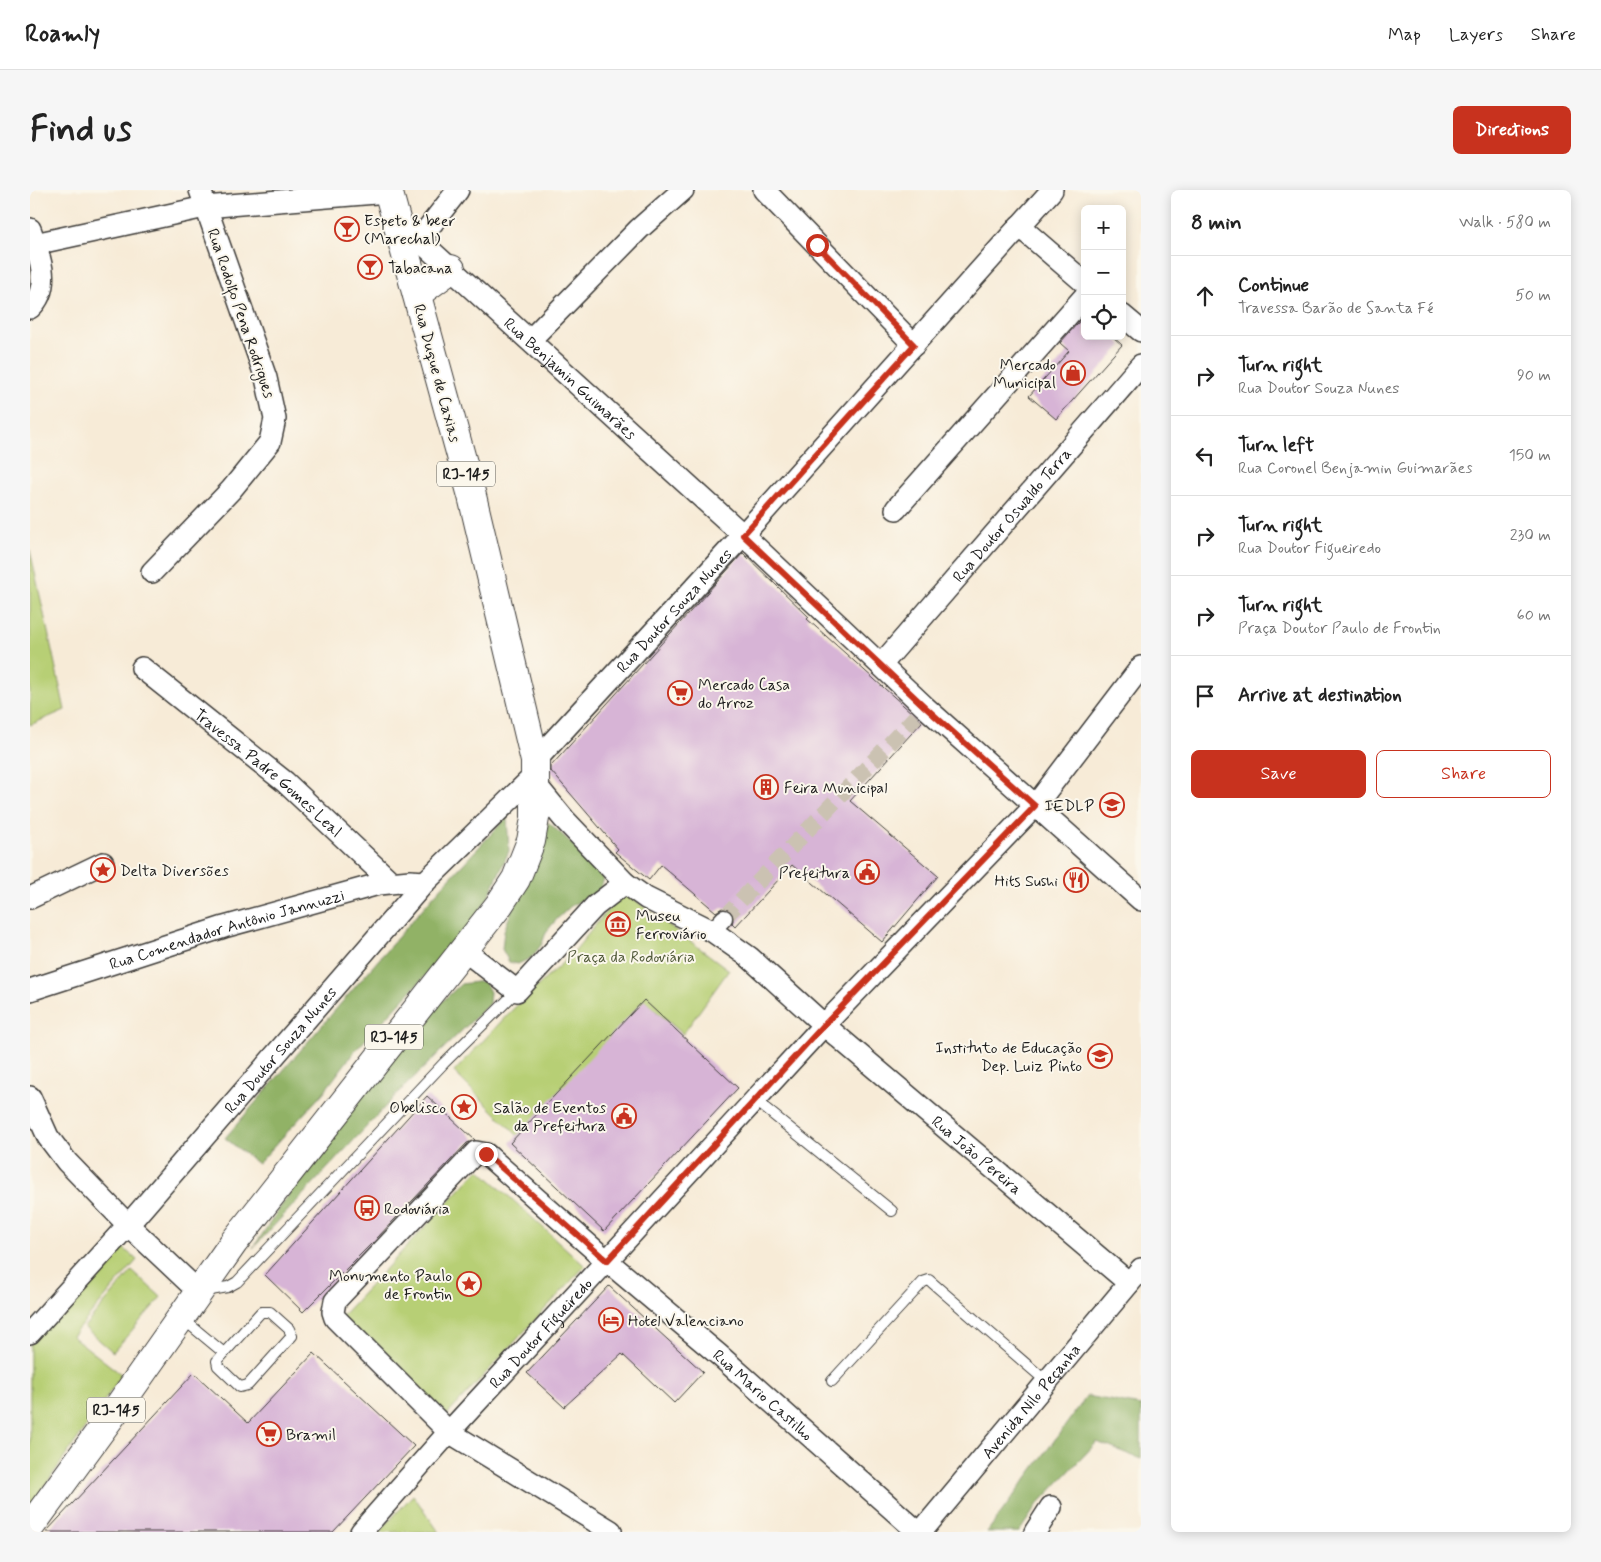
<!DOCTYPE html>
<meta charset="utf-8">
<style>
body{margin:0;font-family:Mynerve,sans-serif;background:#f6f6f6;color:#222}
.controls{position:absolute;right:15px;top:15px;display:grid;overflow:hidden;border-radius:8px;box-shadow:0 2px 12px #0003}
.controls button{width:45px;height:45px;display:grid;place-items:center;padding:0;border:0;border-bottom:1px solid #e0e0e0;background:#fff;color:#222;font:25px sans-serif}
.stop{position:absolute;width:15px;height:15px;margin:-11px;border:4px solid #c8321e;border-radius:50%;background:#fff}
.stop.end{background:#c8321e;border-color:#fff;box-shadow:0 1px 5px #0008}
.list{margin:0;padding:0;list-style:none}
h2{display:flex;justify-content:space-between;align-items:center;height:65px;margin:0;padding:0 20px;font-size:21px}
h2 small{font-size:16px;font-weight:400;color:#767676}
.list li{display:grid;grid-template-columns:32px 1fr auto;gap:15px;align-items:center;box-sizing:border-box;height:80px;padding:0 20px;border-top:1px solid #e0e0e0}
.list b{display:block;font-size:19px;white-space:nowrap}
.list p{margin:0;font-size:16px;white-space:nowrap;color:#767676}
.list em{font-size:16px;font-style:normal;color:#767676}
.actions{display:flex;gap:10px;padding:15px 20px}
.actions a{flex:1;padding:11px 0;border:1px solid #c8321e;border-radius:8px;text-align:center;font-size:18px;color:#c8321e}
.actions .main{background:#c8321e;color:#fff}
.icon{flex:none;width:28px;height:28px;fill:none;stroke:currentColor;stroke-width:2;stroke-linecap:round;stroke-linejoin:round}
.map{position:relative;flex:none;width:1111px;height:1342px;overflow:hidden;border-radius:8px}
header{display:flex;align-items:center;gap:30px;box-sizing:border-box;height:70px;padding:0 25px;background:#fff;border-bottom:1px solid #e0e0e0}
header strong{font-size:24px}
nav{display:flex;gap:28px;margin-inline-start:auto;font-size:18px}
.intro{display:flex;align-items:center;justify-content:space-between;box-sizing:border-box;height:120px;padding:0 30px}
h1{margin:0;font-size:35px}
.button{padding:12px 22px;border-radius:8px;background:#c8321e;color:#fff;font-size:18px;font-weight:700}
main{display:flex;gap:30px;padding:0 30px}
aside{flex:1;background:#fff;border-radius:8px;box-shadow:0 2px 12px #0003}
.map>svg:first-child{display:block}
.green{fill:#b7cf74;stroke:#6a7648}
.forest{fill:#91b266;stroke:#566741}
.building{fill:#d7b4d6}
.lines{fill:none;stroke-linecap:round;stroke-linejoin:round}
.pedestrian-tunnel{stroke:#cbc2b2;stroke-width:16;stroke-dasharray:16 8;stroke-linecap:butt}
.service-casing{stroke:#3d3b38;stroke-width:12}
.pedestrian-casing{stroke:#3d3b38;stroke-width:19}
.minor-casing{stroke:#3d3b38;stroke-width:24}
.primary-casing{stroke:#3d3b38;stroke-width:30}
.service{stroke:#fff;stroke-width:10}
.pedestrian{stroke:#fff;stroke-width:16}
.minor{stroke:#fff;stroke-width:21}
.primary{stroke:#fff;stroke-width:28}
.route{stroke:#c8321e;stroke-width:6}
.labels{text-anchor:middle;stroke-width:4;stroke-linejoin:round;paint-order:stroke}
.shield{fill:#fbf7ec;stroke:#5f5e5a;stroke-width:1}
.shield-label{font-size:15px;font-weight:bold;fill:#1c1c1c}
.poi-label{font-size:16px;fill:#1c1c1c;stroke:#fbf7ec;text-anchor:start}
.street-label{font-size:16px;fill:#1c1c1c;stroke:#fbf7ec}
.park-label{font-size:16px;fill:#525b3b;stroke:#fbf7ec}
</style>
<header>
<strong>Roamly</strong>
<nav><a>Map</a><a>Layers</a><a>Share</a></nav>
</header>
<div class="intro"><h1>Find us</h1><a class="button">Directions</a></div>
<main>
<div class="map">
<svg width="1111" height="1342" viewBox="0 0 1111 1342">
<rect width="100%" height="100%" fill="#fbf7ec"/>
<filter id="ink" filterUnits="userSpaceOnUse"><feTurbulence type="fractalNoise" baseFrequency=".02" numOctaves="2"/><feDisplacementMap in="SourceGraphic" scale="10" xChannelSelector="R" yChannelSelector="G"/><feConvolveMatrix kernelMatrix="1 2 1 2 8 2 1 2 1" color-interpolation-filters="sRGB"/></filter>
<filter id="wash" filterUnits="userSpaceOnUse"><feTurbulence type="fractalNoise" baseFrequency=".0096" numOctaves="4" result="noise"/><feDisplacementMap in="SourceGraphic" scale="20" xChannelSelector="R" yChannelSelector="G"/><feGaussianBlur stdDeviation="1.12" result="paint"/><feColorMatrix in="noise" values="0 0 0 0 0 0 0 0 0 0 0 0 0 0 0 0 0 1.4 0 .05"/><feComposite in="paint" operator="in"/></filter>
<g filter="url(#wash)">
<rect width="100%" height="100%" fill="#f7ebd7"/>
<g class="green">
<path d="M0,360L35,520L0,535Z"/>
<path d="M593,701L699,780L653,844L614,811L488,946L424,882L480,822L543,763Z"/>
<path d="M449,979L555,1076L417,1225L311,1127Z"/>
<path d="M91,1056L107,1070L42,1146L92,1185L0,1317V1155Z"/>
<path d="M102,1081L131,1107L83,1162L54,1137Z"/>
<path d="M383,1305L409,1342H349Z"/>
</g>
<g class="forest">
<path d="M477,627L479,661L457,710L427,752L324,862L293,903L228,974L195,948L406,703Z"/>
<path d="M518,632L549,660L574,689L570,700L541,716L527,729L516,742L512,754L501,768L488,774L479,772L472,759L474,741L484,714L510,668Z"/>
<path d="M454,791L460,802L459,814L369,902L223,1058L317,918L381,840L431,794Z"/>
<path d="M1057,1206L1111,1216V1269L1067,1252L1008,1314L989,1342H957Z"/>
</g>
<g id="blocks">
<g class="building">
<path d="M1055,125V146H1082L1092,155L1026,229L999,206L1039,161L1030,153Z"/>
<path d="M713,363L779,427L777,429L892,532L820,611L908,686L852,752L762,675L705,737L702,734L704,726L700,720L692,718L686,722L631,675L619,690L585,662L588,659L521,581V576Z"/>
<path d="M614,810L708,898L574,1041L480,953Z"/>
<path d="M397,906L445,950L437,953L347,1048L273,1122L235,1085Z"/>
<path d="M579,1096L673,1182L644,1213L592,1164L534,1217L497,1183Z"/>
<path d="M284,1163L384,1256L303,1342H16L164,1183L218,1233Z"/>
</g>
</g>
</g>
<g filter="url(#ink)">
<use href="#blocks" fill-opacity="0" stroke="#3d3b38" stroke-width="1"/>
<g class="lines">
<path class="pedestrian-tunnel" d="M694,728L886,526"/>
<defs>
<g id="service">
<path d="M725,910L862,1021"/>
<path d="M175,1101L198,1097L207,1092L414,873L487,801"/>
<path d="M231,1122H240L259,1139L262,1146L218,1195L210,1197L188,1176L187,1171Z"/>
<path d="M153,1129L194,1163"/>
<path d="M802,1191L893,1092L899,1090L1017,1192"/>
</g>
<path id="pedestrian" d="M682,741L694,728"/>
<g id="minor">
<path d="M734,0L884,155"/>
<path id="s1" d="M368,33L389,50L713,345L895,517L1111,710"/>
<path d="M989,36L1055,93"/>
<path d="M0,39C9,64 23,97 0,118"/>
<path d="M389,50L428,0"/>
<path d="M0,55L175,17L358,2"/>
<path d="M1092,125L1111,141"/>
<path d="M500,150L609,39L653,0"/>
<path d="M866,319L1055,106"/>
<path d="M122,382L201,300L240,252L245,229L236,188L170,0"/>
<path id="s2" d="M851,475L1111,175"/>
<path id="s3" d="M112,478L255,592L361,692"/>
<path id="s4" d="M505,571L713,345L1022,0"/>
<path id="s5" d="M506,595L534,629L595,693L616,708L682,741L719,767L794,835L1099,1093"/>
<path d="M0,708L73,673"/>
<path d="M435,761L487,801L565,716L595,693"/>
<path id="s6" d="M0,800L194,737L349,694L380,691L395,692"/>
<path d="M0,907L18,947L37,972L98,1035L169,1102"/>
<path id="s7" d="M0,1143L98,1035L395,692L506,584"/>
<path id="s8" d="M581,1341L419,1242L305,1128L303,1122L305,1111L446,962L456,964L577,1071L689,1165L888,1342"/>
<path id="s9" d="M331,1342L419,1242L794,835L1005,616L1111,477"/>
<path id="s10" d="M891,1342L1111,1079"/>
<path d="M1005,1342L1021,1317"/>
</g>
<g id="primary">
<path d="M387,104L421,79"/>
<path d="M0,1337L88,1217L204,1052L469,715L486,689L501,651L505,628V571L442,306L358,0"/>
</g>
</defs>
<use href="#service" class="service-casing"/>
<use href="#pedestrian" class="pedestrian-casing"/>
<use href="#minor" class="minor-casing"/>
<use href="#primary" class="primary-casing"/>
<use href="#service" class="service"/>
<use href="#pedestrian" class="pedestrian"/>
<use href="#minor" class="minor"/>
<use href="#primary" class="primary"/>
</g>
</g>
<g class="lines" filter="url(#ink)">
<path class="route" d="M456,964L577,1071L794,835L1005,616L895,517L713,345L884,155L787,55"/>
</g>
<defs>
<symbol id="bar-ring" viewBox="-11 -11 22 22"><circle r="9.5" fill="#fbf7ec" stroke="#c8321e" stroke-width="1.5"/><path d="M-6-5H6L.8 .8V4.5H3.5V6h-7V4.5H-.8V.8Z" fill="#c8321e"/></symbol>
<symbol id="shop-ring" viewBox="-11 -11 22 22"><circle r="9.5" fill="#fbf7ec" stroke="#c8321e" stroke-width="1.5"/><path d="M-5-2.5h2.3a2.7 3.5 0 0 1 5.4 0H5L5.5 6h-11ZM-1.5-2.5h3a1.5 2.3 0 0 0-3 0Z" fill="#c8321e"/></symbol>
<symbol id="supermarket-ring" viewBox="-11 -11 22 22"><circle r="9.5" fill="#fbf7ec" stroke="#c8321e" stroke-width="1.5"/><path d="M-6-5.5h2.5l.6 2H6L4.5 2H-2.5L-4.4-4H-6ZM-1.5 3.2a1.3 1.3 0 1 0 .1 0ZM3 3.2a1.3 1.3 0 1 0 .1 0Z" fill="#c8321e"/></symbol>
<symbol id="building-ring" viewBox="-11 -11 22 22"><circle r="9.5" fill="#fbf7ec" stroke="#c8321e" stroke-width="1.5"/><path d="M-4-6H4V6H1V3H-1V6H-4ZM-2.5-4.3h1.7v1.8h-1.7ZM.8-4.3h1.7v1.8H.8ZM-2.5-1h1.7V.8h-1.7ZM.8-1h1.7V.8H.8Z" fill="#c8321e"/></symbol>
<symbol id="school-ring" viewBox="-11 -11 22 22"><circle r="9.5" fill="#fbf7ec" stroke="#c8321e" stroke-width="1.5"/><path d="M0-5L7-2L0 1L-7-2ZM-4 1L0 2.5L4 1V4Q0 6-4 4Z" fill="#c8321e"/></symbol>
<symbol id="sight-ring" viewBox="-11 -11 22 22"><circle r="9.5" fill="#fbf7ec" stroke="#c8321e" stroke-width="1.5"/><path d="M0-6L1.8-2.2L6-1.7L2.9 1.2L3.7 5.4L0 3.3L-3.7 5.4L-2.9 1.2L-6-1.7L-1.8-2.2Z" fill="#c8321e"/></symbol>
<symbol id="civic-ring" viewBox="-11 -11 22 22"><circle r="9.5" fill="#fbf7ec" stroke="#c8321e" stroke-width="1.5"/><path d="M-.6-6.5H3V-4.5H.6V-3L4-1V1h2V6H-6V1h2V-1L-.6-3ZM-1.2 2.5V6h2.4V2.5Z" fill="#c8321e"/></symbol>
<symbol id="restaurant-ring" viewBox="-11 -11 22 22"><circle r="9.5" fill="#fbf7ec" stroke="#c8321e" stroke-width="1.5"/><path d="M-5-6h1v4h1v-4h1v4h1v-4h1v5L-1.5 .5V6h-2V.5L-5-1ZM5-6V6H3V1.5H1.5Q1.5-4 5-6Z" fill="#c8321e"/></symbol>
<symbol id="museum-ring" viewBox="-11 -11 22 22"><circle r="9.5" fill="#fbf7ec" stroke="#c8321e" stroke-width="1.5"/><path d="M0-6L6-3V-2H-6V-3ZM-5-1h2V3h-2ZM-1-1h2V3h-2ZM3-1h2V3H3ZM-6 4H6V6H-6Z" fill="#c8321e"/></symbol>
<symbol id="bus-ring" viewBox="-11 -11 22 22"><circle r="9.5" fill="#fbf7ec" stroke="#c8321e" stroke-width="1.5"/><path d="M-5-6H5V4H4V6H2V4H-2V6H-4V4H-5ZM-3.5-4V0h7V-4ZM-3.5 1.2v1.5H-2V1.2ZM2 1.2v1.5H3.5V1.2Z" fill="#c8321e"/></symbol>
<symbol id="hotel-ring" viewBox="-11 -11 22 22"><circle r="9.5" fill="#fbf7ec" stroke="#c8321e" stroke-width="1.5"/><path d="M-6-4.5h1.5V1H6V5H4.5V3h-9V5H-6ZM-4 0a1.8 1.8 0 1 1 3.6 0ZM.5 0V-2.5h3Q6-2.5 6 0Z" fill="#c8321e"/></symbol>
</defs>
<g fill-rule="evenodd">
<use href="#bar-ring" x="303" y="25" width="28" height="28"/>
<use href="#bar-ring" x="326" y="63" width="28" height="28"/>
<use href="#shop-ring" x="1029" y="169" width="28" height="28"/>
<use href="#supermarket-ring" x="636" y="489" width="28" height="28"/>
<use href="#building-ring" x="722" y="583" width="28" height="28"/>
<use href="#school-ring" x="1068" y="601" width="28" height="28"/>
<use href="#sight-ring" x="59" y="666" width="28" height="28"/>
<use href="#civic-ring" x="823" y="668" width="28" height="28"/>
<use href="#restaurant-ring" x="1032" y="676" width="28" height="28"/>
<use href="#museum-ring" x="574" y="720" width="28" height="28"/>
<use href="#school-ring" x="1056" y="852" width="28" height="28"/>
<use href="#sight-ring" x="420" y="903" width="28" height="28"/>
<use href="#civic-ring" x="580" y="912" width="28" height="28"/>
<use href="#bus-ring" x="323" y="1004" width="28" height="28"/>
<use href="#sight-ring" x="425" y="1080" width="28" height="28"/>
<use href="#hotel-ring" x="567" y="1116" width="28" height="28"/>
<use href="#supermarket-ring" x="225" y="1230" width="28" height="28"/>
</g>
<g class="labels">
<g class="shield">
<rect x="407" y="271.5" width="58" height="25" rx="4"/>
<rect x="335" y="834.5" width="58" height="25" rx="4"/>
<rect x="57" y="1207.5" width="58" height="25" rx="4"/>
</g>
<g class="shield-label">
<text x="436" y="289">RJ-145</text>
<text x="364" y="852">RJ-145</text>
<text x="86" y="1225">RJ-145</text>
</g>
<g class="poi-label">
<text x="334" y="36">Espeto &amp; beer<tspan x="334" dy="18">(Marechal)</tspan></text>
<text x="358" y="83">Tabacana</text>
<text x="1026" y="180" text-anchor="end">Mercado<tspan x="1026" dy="18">Municipal</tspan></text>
<text x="668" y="500">Mercado Casa<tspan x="668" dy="18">do Arroz</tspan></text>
<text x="754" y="603">Feira Municipal</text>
<text x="1064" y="621" text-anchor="end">IEDLP</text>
<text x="90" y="686">Delta Diversões</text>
<text x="820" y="688" text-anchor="end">Prefeitura</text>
<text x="1028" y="696" text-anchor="end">Hits Sushi</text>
<text x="606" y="731">Museu<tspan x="606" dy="18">Ferroviário</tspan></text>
<text x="1052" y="863" text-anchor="end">Instituto de Educação<tspan x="1052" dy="18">Dep. Luiz Pinto</tspan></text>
<text x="416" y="923" text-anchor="end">Obelisco</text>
<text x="576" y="923" text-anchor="end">Salão de Eventos<tspan x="576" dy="18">da Prefeitura</tspan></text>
<text x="354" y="1024">Rodoviária</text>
<text x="422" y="1091" text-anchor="end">Monumento Paulo<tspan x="422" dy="18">de Frontin</tspan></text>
<text x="598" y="1136">Hotel Valenciano</text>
<text x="256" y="1250">Bramil</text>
</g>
<g class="street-label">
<text transform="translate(212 123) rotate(71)" y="6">Rua Rodolfo Pena Rodrigues</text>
<text transform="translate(408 183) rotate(75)" y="6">Rua Duque de Caxias</text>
<text dy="6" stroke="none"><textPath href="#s1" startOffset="232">Rua Benjamin Guimarães</textPath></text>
<text dy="6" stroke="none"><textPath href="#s2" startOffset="199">Rua Doutor Oswaldo Terra</textPath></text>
<text dy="6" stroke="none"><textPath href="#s4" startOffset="205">Rua Doutor Souza Nunes</textPath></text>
<text dy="6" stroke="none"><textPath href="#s3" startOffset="164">Travessa Padre Gomes Leal</textPath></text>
<text dy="6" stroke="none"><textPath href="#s6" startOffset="206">Rua Comendador Antônio Jannuzzi</textPath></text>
<text dy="6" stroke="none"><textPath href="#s7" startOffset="378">Rua Doutor Souza Nunes</textPath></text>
<text dy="6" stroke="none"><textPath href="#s5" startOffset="579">Rua João Pereira</textPath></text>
<text dy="6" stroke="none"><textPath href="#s9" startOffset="268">Rua Doutor Figueiredo</textPath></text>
<text dy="6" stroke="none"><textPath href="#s8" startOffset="951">Rua Mario Castilho</textPath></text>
<text dy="6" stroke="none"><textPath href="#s10" startOffset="171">Avenida Nilo Peçanha</textPath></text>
</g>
<g class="park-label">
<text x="601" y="772">Praça da Rodoviária</text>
</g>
</g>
</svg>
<div class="controls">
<button>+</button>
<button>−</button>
<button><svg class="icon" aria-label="locate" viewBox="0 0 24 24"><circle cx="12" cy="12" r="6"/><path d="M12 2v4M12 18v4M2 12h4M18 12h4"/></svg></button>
</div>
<div class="stop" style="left:787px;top:55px"></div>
<div class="stop end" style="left:456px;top:964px"></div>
</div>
<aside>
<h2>8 min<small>Walk · 580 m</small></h2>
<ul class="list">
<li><svg class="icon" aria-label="ahead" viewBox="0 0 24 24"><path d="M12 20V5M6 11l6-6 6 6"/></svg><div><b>Continue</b><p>Travessa Barão de Santa Fé</p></div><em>50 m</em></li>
<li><svg class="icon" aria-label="right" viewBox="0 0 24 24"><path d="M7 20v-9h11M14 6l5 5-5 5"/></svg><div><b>Turn right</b><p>Rua Doutor Souza Nunes</p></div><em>90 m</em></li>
<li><svg class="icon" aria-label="left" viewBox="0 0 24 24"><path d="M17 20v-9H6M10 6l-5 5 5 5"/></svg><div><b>Turn left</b><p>Rua Coronel Benjamin Guimarães</p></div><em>150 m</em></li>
<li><svg class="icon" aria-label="right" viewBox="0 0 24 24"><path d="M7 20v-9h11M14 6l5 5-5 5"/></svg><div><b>Turn right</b><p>Rua Doutor Figueiredo</p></div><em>230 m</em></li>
<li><svg class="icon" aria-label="right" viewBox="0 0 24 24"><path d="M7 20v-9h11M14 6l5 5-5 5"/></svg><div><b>Turn right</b><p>Praça Doutor Paulo de Frontin</p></div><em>60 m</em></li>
<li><svg class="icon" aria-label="arrive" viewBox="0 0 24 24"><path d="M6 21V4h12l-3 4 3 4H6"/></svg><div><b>Arrive at destination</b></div></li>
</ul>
<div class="actions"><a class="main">Save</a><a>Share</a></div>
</aside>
</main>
